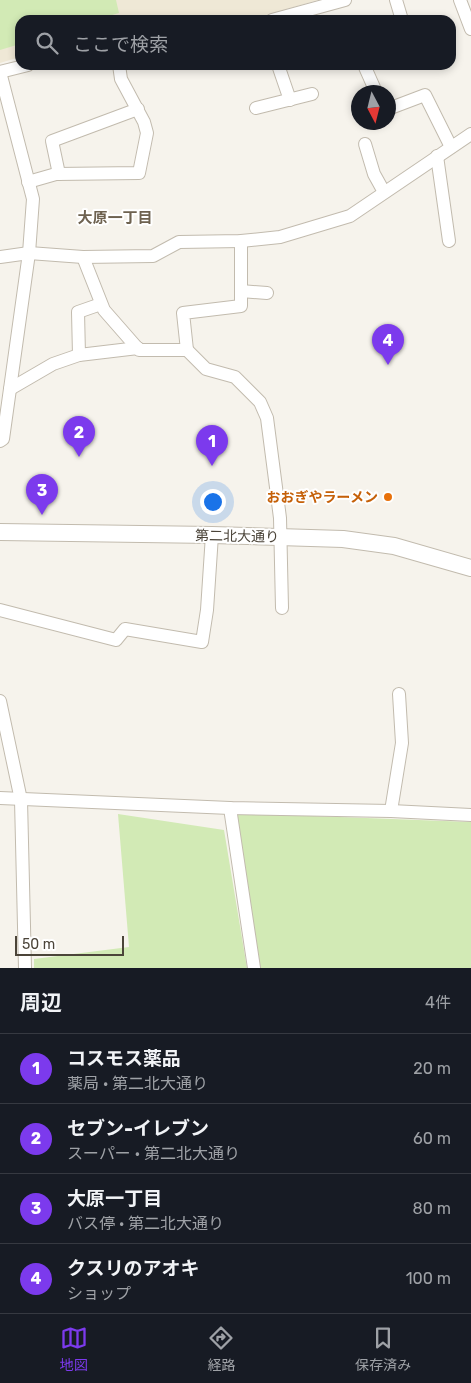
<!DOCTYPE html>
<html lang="ja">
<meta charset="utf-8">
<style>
body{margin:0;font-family:Rubik,"Noto Sans JP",sans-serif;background:#242831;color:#f1f3f6}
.compass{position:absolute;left:351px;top:85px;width:45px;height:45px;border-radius:50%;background:#171b24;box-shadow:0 2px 8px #0003;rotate:173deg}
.scale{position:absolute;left:15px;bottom:12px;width:109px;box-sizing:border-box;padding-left:5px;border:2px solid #4b4439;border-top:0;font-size:14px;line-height:18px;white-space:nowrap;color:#4b4439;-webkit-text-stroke:4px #fff;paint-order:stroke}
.you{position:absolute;left:212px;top:501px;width:18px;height:18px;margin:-12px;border:4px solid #fff;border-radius:50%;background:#1a73e8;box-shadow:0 0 0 8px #1a73e833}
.badge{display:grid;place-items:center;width:32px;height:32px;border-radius:50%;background:#7c3aed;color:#fff;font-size:16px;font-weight:700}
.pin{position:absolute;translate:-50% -41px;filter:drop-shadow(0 1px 2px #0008)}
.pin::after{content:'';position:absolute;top:26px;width:18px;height:15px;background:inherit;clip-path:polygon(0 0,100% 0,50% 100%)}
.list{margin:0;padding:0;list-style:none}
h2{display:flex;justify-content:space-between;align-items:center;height:65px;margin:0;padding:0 20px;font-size:21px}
h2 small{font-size:16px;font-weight:400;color:#9ea1a6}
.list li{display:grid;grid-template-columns:32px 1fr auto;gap:15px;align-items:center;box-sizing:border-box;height:70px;padding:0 20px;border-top:1px solid #363941}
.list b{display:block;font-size:19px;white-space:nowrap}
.list p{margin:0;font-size:16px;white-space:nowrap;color:#9ea1a6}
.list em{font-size:16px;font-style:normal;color:#9ea1a6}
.icon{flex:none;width:28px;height:28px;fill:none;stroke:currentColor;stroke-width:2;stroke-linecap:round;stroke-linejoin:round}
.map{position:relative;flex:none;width:471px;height:968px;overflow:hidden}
.search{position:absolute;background:#171b24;box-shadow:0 2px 8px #0003;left:15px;right:15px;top:15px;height:55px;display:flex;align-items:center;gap:12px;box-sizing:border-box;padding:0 18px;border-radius:15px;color:#9ea1a6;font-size:19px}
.sheet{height:345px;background:#171b24}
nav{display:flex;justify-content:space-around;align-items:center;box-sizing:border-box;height:70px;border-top:1px solid #363941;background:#171b24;font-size:14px;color:#9ea1a6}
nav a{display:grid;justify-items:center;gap:2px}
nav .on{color:#7c3aed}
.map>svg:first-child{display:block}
.education{fill:#efe8d6}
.green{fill:#d2eab5}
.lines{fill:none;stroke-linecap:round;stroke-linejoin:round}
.minor-casing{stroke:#c2bbae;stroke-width:14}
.tertiary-casing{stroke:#c2bbae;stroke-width:18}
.minor{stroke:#fff;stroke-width:12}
.tertiary{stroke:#fff;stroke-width:16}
.food-dot{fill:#e8710a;stroke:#fff;stroke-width:2}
.labels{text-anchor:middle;stroke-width:4;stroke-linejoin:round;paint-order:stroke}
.food-label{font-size:14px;font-weight:bold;fill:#c56008;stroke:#fff;text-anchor:end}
.street-label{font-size:14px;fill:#4b4439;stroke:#fff}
.neighbourhood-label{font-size:15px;font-weight:bold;fill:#6e6250;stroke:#fff}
</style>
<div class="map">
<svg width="471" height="968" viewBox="0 0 471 968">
<rect width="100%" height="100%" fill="#f6f3ec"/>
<path class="education" d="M0,0H318L249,20H20V57L0,63Z"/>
<g class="green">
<path d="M0,0H116L119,13L95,20H20V44L0,50Z"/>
<path d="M233,813L471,822V968H259Z"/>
<path d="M118,814L224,830L247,968H34V959L129,947Z"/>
</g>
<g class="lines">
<defs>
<g id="minor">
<path d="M396,0L402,20"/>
<path d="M460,0L471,29"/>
<path d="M272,20L345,0"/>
<path d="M278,65L290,100"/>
<path d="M364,65L376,92"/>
<path d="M0,72L28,65"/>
<path d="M256,108L312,94"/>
<path d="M388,109L425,95L451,147"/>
<path d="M365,144L374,174L384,192"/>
<path d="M437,156L449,241"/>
<path d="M59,174L52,141L138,109"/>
<path d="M28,182L56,174L139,173L147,133L144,122L121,79L119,65"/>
<path d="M0,257L29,253L83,257L153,256L179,242L241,241L280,237L350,216L471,134"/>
<path d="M83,257L104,310L139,350H187L206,369L235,377L260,402L267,418L280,518L282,608"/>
<path d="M241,291L267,293"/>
<path d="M187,350L183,313L241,306V241"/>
<path d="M79,355L78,312L101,304"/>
<path d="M10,389L53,364L79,355L138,348"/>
<path d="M0,441L3,439L29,253L33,199L0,72"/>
<path d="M0,610L116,640L125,629L202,642L207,610L212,535"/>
<path d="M0,701L21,800L25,968"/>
<path d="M0,798L230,808L391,811L471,815"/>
<path d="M230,808L254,968"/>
<path d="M391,811L402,743L399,694"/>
</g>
<path id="tertiary" d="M0,532L212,535L343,539L394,546L471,568"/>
</defs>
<use href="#minor" class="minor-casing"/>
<use href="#tertiary" class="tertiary-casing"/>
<use href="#minor" class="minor"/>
<use href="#tertiary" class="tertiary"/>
</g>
<circle class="food-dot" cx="388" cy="497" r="5"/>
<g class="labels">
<g class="food-label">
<text x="378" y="502">おおぎやラーメン</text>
</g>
<g class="street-label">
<text transform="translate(237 536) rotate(1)" y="5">第二北大通り</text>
</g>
<g class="neighbourhood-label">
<text x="115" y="223">大原一丁目</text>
</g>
</g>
</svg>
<svg class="compass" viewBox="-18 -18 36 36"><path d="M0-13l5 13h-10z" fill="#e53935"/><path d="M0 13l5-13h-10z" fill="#9ea1a6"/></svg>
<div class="scale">50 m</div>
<div class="you"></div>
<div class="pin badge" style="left:212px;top:466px">1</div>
<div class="pin badge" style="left:79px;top:457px">2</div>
<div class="pin badge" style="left:42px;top:515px">3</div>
<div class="pin badge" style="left:388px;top:365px">4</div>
<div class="search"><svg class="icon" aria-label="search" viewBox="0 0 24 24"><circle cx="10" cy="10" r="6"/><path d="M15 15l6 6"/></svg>ここで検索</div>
</div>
<section class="sheet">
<h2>周辺<small>4件</small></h2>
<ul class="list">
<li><span class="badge">1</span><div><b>コスモス薬品</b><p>薬局 · 第二北大通り</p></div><em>20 m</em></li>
<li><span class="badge">2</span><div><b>セブン-イレブン</b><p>スーパー · 第二北大通り</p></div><em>60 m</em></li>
<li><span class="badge">3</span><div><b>大原一丁目</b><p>バス停 · 第二北大通り</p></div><em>80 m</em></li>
<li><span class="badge">4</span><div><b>クスリのアオキ</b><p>ショップ</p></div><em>100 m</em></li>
</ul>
</section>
<nav>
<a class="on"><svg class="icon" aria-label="map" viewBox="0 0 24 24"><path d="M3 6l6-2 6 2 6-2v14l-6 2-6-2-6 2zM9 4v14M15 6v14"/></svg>地図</a>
<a><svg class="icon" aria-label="directions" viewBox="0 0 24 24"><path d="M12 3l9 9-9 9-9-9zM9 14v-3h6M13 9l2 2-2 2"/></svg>経路</a>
<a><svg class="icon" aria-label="saved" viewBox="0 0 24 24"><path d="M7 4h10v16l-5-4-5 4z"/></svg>保存済み</a>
</nav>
